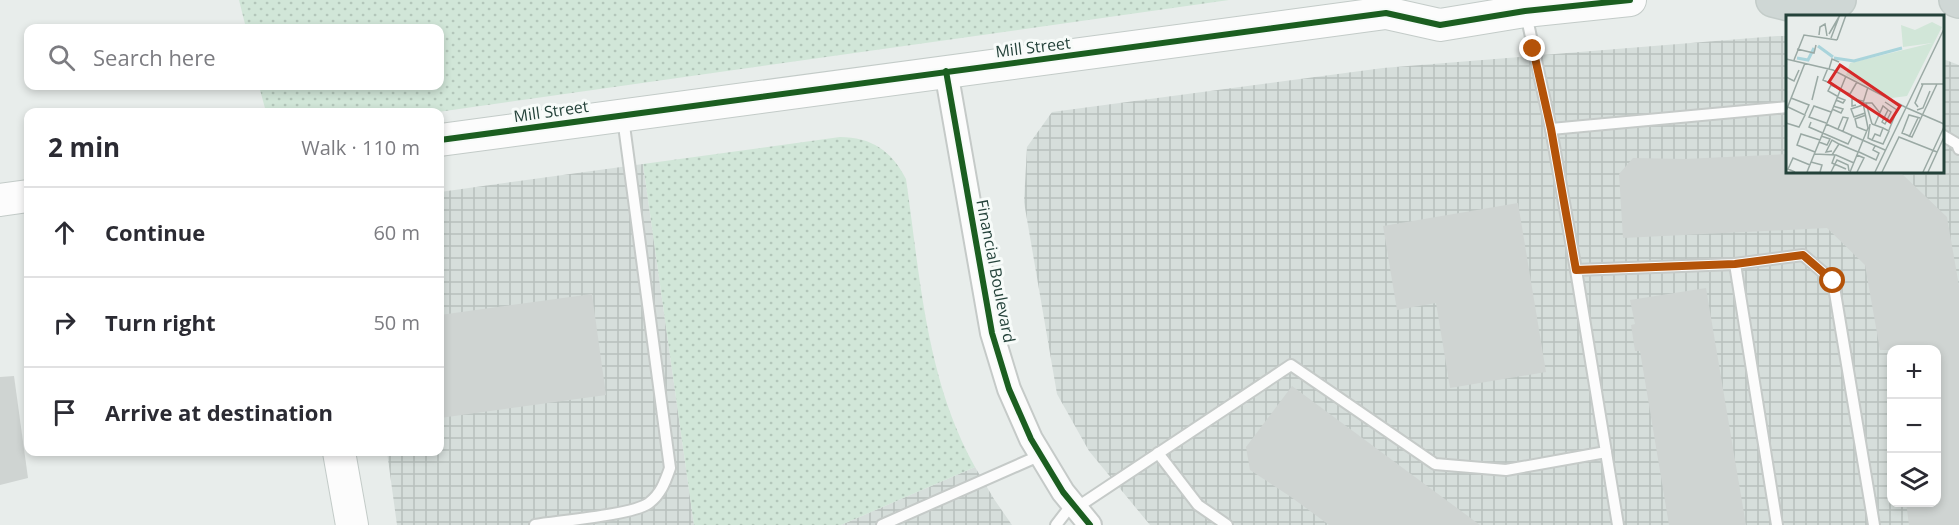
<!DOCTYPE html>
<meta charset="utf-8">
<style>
body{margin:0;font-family:"Open Sans",sans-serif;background:#f7f7f7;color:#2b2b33}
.controls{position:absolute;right:18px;bottom:18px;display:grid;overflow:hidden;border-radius:12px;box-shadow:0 3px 9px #0003}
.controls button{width:54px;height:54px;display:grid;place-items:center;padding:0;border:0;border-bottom:2px solid #e1e1e2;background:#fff;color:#2b2b33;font:30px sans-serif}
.stop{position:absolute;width:18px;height:18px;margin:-14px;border:4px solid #b45309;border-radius:50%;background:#fff}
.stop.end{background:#b45309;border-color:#fff;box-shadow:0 2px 6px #0008}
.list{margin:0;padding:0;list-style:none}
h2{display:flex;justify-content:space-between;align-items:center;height:78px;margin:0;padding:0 24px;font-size:26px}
h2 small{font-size:20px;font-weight:400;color:#7c7c81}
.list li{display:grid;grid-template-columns:39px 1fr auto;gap:18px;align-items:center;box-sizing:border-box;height:90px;padding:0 24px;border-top:2px solid #e1e1e2}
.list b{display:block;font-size:22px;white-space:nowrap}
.list em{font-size:20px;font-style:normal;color:#7c7c81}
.icon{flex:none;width:33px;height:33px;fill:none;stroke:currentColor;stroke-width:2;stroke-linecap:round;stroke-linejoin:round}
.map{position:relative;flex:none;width:1959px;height:525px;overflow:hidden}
.search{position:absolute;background:#fff;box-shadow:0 3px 9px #0003;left:24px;top:24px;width:420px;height:66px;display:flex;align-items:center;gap:15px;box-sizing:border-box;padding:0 21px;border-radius:12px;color:#7c7c81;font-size:22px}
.panel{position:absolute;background:#fff;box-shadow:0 3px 9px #0003;left:24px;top:108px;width:420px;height:348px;border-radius:12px}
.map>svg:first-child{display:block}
.industrial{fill:url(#industrial-grid);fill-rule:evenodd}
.grass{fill:url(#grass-dots)}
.building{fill:#cfd4d2}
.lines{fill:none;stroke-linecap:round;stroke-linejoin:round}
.lane-casing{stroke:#c5cac8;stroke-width:14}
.street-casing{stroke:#c5cac8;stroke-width:26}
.secondary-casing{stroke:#c3cbc8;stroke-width:34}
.primary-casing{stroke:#c3ccc9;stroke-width:36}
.lane{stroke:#fcfcfc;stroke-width:10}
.street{stroke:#fcfcfc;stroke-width:22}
.secondary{stroke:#fcfcfc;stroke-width:32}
.primary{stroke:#cfd7d5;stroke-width:33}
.cycleway-casing{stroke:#f7fbf9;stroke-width:10}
.cycleway{stroke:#1b5e20;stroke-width:6}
.route{stroke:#b45309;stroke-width:8}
.labels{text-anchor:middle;stroke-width:6;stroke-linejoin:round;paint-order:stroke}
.street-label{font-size:16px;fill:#24423a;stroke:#f7fbf9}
.inset-river{fill:none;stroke:#a9d4db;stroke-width:3}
.inset-road{fill:none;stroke:#9aa9a4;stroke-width:1.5}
.view{fill:#d62828;fill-opacity:0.15;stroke:#d62828;stroke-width:3}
.inset-edge{fill:none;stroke:#24423a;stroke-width:3}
</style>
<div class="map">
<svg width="1959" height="525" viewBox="0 0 1959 525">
<defs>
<pattern id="industrial-grid" width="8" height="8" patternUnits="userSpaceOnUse" patternTransform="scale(1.5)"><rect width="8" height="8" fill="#d6dedb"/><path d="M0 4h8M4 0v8" fill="none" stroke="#b8c0bd"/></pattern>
<pattern id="grass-dots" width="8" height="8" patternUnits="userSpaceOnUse" patternTransform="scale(1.5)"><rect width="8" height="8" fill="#d1e6d8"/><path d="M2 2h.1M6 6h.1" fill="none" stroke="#b3c6ba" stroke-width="1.8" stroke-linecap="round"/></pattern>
</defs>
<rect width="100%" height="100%" fill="#e8edeb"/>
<g class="industrial">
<path d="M1777,36H1788V171H1942L1943,59L1959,65V525H1150L1089,451L1057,394L1024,202L1027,147L1052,112L1383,68ZM1892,350H1936V502H1892Z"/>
<path d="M643,164L694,525H397L387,452H440V192Z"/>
<path d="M975,467L994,499L1012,525H841Z"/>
</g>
<g class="grass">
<path d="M239,0H1229L438,112H266L259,86H440V28H246Z"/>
<path d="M840,137C871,137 892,151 906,179C920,276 926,380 975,467L841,525H694L643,164Z"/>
</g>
<g class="building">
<path d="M1788,154V171H1899L1947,217L1959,286V525H1909L1906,502H1936V350H1880L1865,265L1827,228L1623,238L1619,174L1633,158L1684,159Z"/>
<path d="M1518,203L1546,372L1450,388L1436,303L1397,310L1383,226Z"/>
<path d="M1706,288L1746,525H1669L1640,351H1635L1631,325L1635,324L1630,300Z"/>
<path d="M592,294L606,395L440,418V315Z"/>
<path d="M14,376L28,478L0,485V377Z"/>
<path d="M1292,386L1480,525H1329L1291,497L1250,470L1246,447Z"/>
</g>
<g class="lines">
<defs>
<g id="lane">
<path d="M1526,14L1551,129L1576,270"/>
<path d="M1551,129L1788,107"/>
<path d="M1942,135L1957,144L1959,149"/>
<path d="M1735,264L1777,525"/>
<path d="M1158,453L1198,505L1227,525"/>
<path d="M1076,508L1291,365L1435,464L1506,470L1606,452"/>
<path d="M535,525C558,521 633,515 649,503C661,494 665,482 670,468L623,118"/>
<path d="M882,525L1041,455"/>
<path d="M1056,525L1073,503"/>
<path d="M1618,525L1576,270L1735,264L1803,255L1833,281L1874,525"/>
</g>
<path id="street" d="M946,71L992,333L1009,389L1031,439L1063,492L1090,525"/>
<g id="secondary">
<path d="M440,140L1386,13L1440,25L1525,11L1630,0"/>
<path d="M0,200L28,196"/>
<path d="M339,452L352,525"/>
</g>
<g id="primary">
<path d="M1773,0L1793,5L1839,0"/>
<path d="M1956,0L1959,1"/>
</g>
</defs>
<use href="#lane" class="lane-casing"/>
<use href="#street" class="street-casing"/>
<use href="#secondary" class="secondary-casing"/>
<use href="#primary" class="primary-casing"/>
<use href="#lane" class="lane"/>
<use href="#street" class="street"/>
<use href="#secondary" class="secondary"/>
<use href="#primary" class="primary"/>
<defs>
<g id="cycleway">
<path d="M946,71L992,333L1009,389L1031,439L1063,492L1090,525"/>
<path d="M440,140L1386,13L1440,25L1525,11L1630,0"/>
</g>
</defs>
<use href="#cycleway" class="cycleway-casing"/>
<use href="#cycleway" class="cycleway"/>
</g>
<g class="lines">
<path class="route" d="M1533,49L1551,129L1576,270L1735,264L1803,255L1833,281"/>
</g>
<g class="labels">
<g class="street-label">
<text transform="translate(1033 47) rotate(-7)" y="6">Mill Street</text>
<text transform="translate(551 111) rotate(-8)" y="6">Mill Street</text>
<text transform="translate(996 271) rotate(79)" y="6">Financial Boulevard</text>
</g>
</g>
<g transform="translate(1786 15)">
<rect width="158" height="158" fill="#e8edeb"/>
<path d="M146,7L156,12L121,81L106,83L60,60L64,48L146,28L117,32L115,10L129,15Z" fill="#d1e6d8"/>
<path class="inset-river" d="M32,31L47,42M11,43L22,45L28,33M48,43L68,46L116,33"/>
<path class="inset-road" d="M43,19L54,0M33,20L34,12L39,9L41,21M45,23L53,2M51,25L60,0M11,34L28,38L30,30M0,44L47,55L121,93M8,45L18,20L51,25M42,53L37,65L44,68M43,54L46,44L53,47M0,62L8,66L13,55M135,69H158M54,75L64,79L71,67M51,81L42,76L45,70L54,74M5,83L23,90L19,99M26,85L32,61M50,85L57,88L59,85L51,82M99,87L111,95L103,115M77,88H86L94,98M80,88L86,109M70,90L66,91V84L77,86M77,90L65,94L68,102L79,98M132,92L129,88L137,69M121,93L158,109M46,94L55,98L57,94L47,91M131,95L137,93L144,76M0,96L19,48M80,100L69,104L71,112L81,116M134,103L123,100L116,118L126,122L151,69M25,107L23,112L62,129L66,121M0,108L13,112L19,100L2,92M40,108L23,102L28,91L45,97M40,109L99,135M84,109L82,123L86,125M86,109L97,113L94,121L89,119L86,125L97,129L103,116L97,113M89,109L97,91L102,95L96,107L99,109L105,97L102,95M52,114L57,102L62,103L57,116M123,122L132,103M33,127L41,130L44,124L35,121M53,129L72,137M46,136L40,137L46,125L53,129L46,140M29,137L11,130L15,119L34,125M73,137L90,145L93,138L87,135L89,131M28,139L50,140L68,148M49,140L46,148L60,154M25,147L36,150L34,157M9,157L2,154L7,143L24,150M21,157L60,61M45,157L51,145L62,150L63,156M64,157L82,113L77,88L82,72M71,157L78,143L71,140M89,157L158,14M96,157L113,122L151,137M137,157L158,112M142,157L158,122"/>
<path class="view" d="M54,50L114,91L104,107L43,67Z"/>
<rect width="158" height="158" class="inset-edge"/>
</g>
</svg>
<div class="controls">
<button>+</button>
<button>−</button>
<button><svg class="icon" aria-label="layers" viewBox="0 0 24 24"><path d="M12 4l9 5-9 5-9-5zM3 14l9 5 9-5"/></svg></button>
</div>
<div class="stop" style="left:1833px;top:281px"></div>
<div class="stop end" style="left:1533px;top:49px"></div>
<div class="search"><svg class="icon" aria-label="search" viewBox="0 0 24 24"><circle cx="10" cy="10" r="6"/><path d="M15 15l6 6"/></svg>Search here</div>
<section class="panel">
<h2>2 min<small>Walk · 110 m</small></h2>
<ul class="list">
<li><svg class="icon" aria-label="ahead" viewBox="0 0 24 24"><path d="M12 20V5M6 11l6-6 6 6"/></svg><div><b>Continue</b></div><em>60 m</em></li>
<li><svg class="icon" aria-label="right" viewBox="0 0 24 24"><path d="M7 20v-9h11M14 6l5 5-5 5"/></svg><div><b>Turn right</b></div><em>50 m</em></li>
<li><svg class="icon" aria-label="arrive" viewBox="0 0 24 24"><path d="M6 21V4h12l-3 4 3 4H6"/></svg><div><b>Arrive at destination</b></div></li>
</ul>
</section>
</div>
